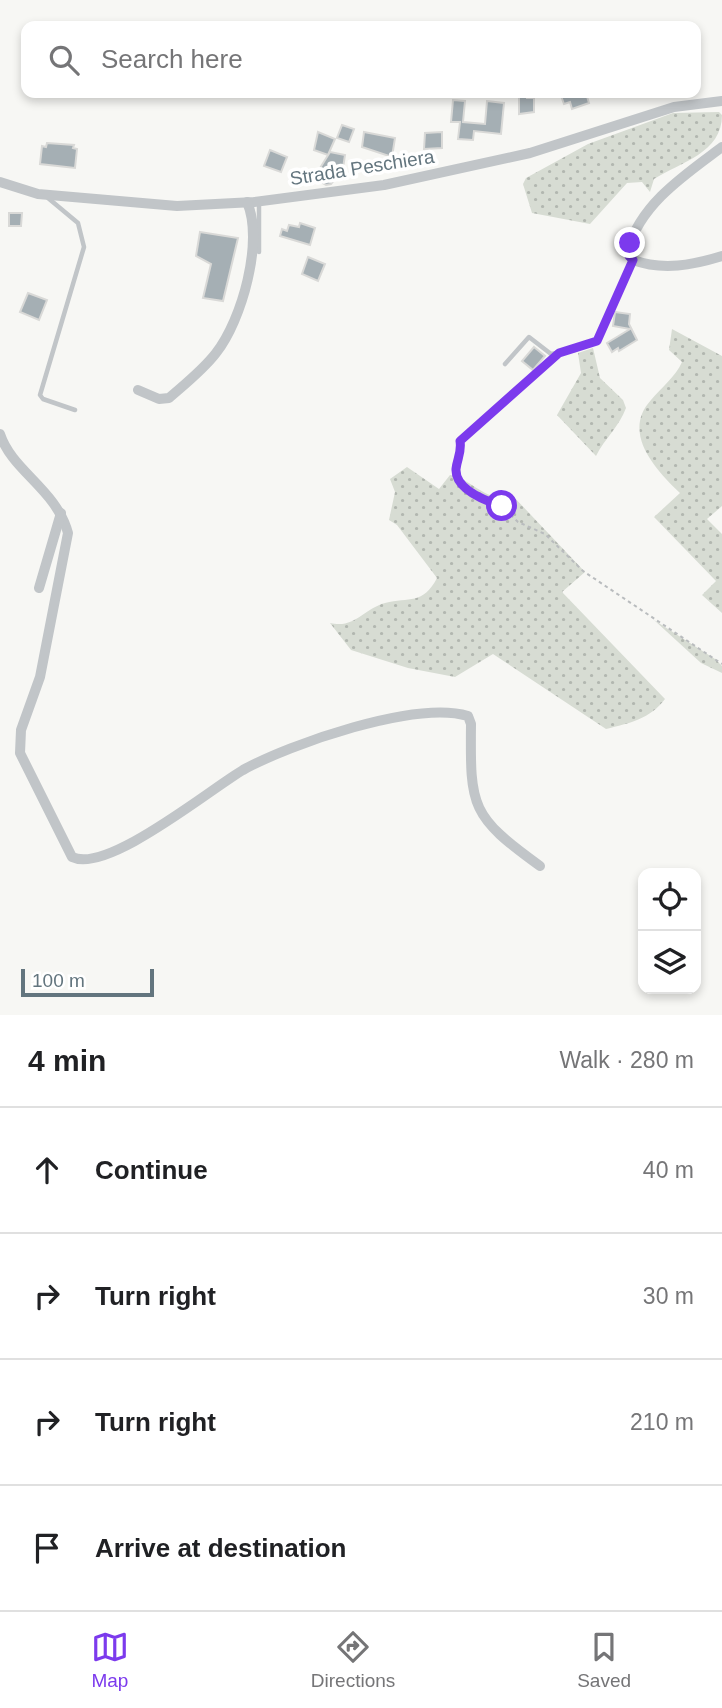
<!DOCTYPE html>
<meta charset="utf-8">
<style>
body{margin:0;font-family:Arial,sans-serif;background:#f6f6f6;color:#202124}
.controls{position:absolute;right:21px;bottom:21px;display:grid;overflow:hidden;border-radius:14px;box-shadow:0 4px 10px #0003}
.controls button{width:63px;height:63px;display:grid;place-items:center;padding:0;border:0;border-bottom:2px solid #e0e0e0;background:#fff;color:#202124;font:35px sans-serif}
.scale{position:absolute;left:21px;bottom:18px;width:133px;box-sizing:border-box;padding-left:7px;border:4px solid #63757e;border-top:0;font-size:19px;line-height:24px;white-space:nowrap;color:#63757e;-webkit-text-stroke:5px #fff;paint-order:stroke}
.stop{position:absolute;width:21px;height:21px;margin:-16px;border:5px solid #7c3aed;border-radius:50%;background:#fff}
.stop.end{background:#7c3aed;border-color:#fff;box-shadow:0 2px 7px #0008}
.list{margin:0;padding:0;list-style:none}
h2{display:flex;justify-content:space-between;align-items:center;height:91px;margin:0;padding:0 28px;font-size:30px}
h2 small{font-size:23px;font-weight:400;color:#757577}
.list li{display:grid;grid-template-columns:46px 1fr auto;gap:21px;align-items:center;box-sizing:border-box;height:126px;padding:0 28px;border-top:2px solid #e0e0e0}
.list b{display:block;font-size:26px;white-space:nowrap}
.list em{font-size:23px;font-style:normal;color:#757577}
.icon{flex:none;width:38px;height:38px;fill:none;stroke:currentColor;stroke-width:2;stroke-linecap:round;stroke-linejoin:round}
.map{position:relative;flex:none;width:722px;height:1015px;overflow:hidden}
.search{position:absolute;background:#fff;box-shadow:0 4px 10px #0003;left:21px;right:21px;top:21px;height:77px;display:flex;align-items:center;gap:18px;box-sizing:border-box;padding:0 24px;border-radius:14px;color:#757577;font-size:26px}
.sheet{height:595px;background:#fff}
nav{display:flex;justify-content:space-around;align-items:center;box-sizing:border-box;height:98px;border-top:2px solid #e0e0e0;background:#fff;font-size:19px;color:#757577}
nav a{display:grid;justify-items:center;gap:4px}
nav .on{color:#7c3aed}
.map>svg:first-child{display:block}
.grass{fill:url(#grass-dots)}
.building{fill:#a5afb4;stroke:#d9d9d7;stroke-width:2}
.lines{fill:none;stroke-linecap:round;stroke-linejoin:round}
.path{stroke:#b9bcbe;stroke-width:2;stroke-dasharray:3.5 3.5;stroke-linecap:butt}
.service{stroke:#c1c5c8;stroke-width:4.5}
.minor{stroke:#c1c5c8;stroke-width:10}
.route{stroke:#7c3aed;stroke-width:9}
.labels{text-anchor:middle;stroke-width:7;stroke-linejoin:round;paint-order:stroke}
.street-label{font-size:19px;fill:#63757e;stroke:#fff}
</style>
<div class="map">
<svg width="722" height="1015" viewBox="0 0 722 1015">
<defs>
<pattern id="grass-dots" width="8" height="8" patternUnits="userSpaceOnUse" patternTransform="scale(1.75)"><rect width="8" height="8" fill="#d7dcd3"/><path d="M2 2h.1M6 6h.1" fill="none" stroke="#b2b7b0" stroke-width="1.8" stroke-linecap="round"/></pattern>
</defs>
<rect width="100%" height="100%" fill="#f7f7f4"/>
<g class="grass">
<path d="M719,112L722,115C722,153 681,162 654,179L650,192L642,182L627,183L590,224L532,213L523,184L526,178L588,144L673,113Z"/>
<path d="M672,329L722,356V506L707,519L722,534V613L702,595L716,581L654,517L680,493C656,470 621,433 651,400C661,388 676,376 682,362L669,350Z"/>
<path d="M593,348L600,378L623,400L626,408C619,427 605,438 596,456L557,415L581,373L578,353Z"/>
<path d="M407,467L439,489L450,475C473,479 487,505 512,495L585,572L562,592L665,699C650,719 630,723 606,729L493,654L455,677L408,668L351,650L330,623C355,629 363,609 385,603C409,597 423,605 437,578L397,525L389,520L395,492L390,479Z"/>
<path d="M654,620L715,659L722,666V673L701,663Z"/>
</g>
<g class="building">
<path d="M519,93H527V98H534V112L519,114Z"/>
<path d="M560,93H586L589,103L572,109L570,102L564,104Z"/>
<path d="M453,100L465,101L463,122L485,124L487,101L504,103L501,134L474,131L473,140L458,139L460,122H451Z"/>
<path d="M342,125L354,129L349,142L337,138Z"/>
<path d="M318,132L335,139L328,155L314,150Z"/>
<path d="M364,132L395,138L392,157L362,147Z"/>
<path d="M442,132V148L424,149L425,133Z"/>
<path d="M47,143L74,145L73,148L77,149L75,168L40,164L42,146L46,147Z"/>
<path d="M270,150L287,157L281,172L264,166Z"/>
<path d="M330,152L345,155L343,168L331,184L326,185L317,180L320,175L317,173Z"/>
<path d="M9,213H22L21,226H9Z"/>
<path d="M300,223L315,228L310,245L280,236L282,229L287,231L289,225L299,227Z"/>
<path d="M200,232L238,238L223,301L203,298L211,264L196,256Z"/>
<path d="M308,257L325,264L318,281L302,274Z"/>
<path d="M28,293L47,300L39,320L20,312Z"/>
<path d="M615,312L630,314L629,324L637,340L619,351L618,348L612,352L607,343L630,329L613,326Z"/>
<path d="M534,347L545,356L533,370L522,361Z"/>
</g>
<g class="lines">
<path class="path" d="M551,361L464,435L456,467L459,481L477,495L502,506L518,522L545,534L583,571L722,664"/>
<g class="service">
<path d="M48,198L78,223L84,247L40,395L43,399L75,410"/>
<path d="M259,252V201"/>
<path d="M505,364L529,337L551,354L575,350L597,341L633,260"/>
</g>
<g class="minor">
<path d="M722,147C686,174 640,204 628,250L633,260C663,271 693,265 722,256"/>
<path d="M0,182L38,194L177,206L254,202L384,185L530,153L674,107L722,101"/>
<path d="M138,390L159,399L169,398C185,384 203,370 216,353C242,320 264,241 247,202"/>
<path d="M0,434C12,471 56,489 68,533L40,677L21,730L20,753L72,857C107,874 209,790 243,770C290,744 416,700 468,716L471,724C470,808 471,816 540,866"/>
<path d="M39,588L61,513"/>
</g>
</g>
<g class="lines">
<path class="route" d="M502,506C486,501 455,490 456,469C457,459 462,452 460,441L559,353L597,341L633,260L629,256L630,243"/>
</g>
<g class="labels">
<g class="street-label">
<text transform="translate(362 167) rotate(-9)" y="7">Strada Peschiera</text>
</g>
</g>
</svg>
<div class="controls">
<button><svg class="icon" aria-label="locate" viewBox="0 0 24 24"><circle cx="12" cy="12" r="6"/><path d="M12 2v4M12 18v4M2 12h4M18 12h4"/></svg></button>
<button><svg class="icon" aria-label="layers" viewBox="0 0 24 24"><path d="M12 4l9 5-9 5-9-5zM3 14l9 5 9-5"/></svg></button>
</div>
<div class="scale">100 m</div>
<div class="stop" style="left:502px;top:506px"></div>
<div class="stop end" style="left:630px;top:243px"></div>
<div class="search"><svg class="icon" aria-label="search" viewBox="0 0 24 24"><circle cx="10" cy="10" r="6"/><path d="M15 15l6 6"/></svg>Search here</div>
</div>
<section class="sheet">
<h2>4 min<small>Walk · 280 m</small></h2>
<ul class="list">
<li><svg class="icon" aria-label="ahead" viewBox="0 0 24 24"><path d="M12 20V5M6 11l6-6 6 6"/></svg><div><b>Continue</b></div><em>40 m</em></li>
<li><svg class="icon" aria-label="right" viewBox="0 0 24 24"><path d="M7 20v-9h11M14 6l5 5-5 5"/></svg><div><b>Turn right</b></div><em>30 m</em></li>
<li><svg class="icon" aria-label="right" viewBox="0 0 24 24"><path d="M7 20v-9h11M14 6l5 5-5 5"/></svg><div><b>Turn right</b></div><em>210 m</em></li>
<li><svg class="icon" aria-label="arrive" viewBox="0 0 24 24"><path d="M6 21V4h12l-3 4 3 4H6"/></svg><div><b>Arrive at destination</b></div></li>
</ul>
</section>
<nav>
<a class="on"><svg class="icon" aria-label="map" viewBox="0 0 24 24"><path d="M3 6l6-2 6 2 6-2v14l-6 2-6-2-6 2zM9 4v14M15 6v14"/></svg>Map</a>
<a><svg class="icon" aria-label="directions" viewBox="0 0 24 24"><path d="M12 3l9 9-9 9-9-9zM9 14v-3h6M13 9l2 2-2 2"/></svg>Directions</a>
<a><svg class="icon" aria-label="saved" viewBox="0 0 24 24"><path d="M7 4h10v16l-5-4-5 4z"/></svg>Saved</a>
</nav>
